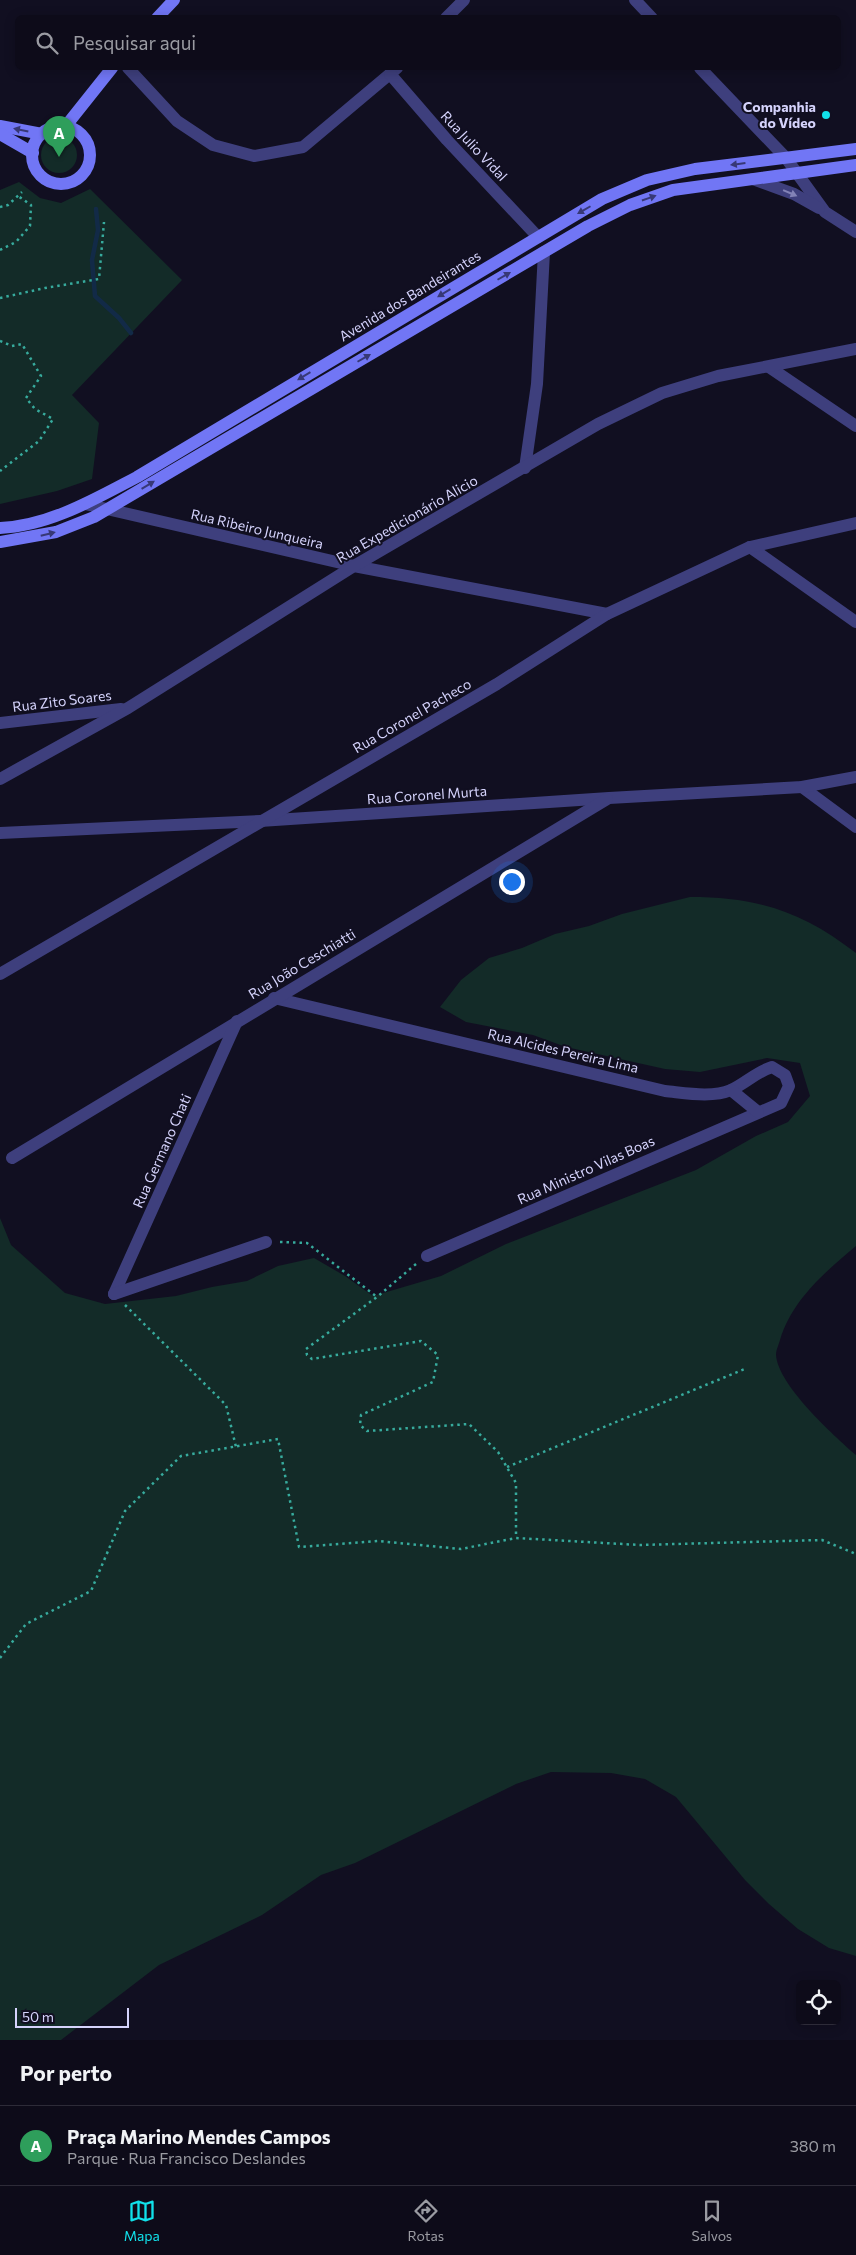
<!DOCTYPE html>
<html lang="pt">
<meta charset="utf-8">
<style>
body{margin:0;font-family:Commissioner,sans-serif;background:#161422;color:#f1f3f6}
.controls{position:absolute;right:15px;bottom:15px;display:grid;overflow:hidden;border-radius:8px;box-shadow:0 2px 12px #0003}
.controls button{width:45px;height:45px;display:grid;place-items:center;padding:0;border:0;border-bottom:1px solid #2d2b38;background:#0d0b19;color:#f1f3f6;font:25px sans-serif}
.scale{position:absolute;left:15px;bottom:12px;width:114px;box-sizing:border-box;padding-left:5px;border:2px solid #d5d3fc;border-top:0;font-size:14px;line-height:18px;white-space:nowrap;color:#d5d3fc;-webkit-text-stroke:4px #110f21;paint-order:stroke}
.you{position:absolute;left:511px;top:881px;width:18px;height:18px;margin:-12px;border:4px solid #fff;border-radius:50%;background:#1a73e8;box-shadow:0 0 0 8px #1a73e833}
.badge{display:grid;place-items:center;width:32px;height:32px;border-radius:50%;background:#11e1ea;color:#fff;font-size:16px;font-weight:700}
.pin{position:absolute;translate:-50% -41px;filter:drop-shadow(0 1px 2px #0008)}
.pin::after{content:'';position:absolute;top:26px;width:18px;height:15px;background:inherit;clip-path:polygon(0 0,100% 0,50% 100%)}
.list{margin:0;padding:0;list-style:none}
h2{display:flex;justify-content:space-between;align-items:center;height:65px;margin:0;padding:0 20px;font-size:21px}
h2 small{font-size:16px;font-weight:400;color:#9a9ba2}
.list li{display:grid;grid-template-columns:32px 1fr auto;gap:15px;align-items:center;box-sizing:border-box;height:80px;padding:0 20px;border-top:1px solid #2d2b38}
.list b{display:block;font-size:19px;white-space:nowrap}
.list p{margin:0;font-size:16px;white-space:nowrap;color:#9a9ba2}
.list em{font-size:16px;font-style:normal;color:#9a9ba2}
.icon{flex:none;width:28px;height:28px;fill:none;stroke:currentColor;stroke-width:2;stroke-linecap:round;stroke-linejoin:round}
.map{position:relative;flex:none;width:856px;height:2040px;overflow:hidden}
.search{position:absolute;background:#0d0b19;box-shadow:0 2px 12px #0003;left:15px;right:15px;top:15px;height:55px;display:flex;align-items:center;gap:12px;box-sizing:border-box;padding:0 18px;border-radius:8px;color:#9a9ba2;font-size:19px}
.sheet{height:145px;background:#0d0b19}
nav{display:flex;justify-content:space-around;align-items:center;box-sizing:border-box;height:70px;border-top:1px solid #2d2b38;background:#0d0b19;font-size:14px;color:#9a9ba2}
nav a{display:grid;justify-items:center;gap:2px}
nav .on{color:#11e1ea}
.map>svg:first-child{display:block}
.green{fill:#132b28}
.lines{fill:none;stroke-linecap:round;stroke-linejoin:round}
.stream{stroke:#122a47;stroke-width:4.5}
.path{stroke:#37ab9d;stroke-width:2.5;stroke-dasharray:2.5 4;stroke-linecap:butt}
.street{stroke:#3e3f7d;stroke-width:12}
.secondary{stroke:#7176f5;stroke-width:12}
.oneway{fill:#373876}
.oneway2{fill:#8282b6}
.poi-dot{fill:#11e1ea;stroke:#110f21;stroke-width:2}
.labels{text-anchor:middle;stroke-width:4;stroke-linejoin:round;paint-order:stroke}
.poi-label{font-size:14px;font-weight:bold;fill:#d5d3fc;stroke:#110f21;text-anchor:end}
.street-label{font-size:14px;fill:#d5d3fc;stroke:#110f21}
</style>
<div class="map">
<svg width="856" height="2040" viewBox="0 0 856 2040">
<rect width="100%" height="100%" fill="#110f21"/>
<g class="green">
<circle cx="59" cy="155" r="18"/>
<path d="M19,182L40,198L61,203L90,189L182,280L72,395L99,423L92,479L57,491L0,504V190Z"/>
<path d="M690,897C757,897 802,911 856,953V1246C825,1272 792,1300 780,1340C779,1344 776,1350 776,1355C778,1385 833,1435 856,1455V1956L829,1948L798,1929L769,1904L745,1880L676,1797L645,1779L611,1773L551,1772L516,1784L355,1863L321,1875L262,1915L159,1965L61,2040H0V1218L11,1245L65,1293L105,1304L176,1296L212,1287L247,1281L278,1266L314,1258L345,1276L373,1296L441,1276L506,1244L696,1170L756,1136L788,1122L810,1096L800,1063L767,1058L700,1072L665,1069L566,1047L533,1035L466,1022L440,1007L461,980L489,958L522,948L555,934L589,926L622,914Z"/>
</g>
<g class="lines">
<path class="stream" d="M96,209L98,230L92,260L95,296L119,318L131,333"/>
<g class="path">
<path d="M0,207L8,205L22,192"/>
<path d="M0,250L16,242L30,226L31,205L18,196"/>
<path d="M0,298L45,288L99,279L104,222"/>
<path d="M0,341L12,346L22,344L41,376L26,398L35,409L53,419L39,441L0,471"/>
<path d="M280,1242L307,1243L377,1297"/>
<path d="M416,1264L377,1297L306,1349L307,1355L312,1359L421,1341L438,1355L433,1382L361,1415L360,1425L367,1431L469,1424L498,1452L516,1483V1538"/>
<path d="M125,1305L226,1405L236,1447"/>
<path d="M507,1467L747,1368"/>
<path d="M0,1658L26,1624L91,1591L125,1511L181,1456L278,1439L299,1547L378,1541L461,1549L516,1538L640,1545L822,1540L856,1554"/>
</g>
<g class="street">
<path d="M635,0L652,18"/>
<path d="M446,18L464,0"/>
<path d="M128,68L177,121L213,145L254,156L303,147L397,68"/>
<path d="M700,68L786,158L825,212L856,232"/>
<path d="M390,74L447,140L538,237"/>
<path d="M753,179L794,194L819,208"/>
<path d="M769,367L856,426"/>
<path d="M525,468L537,384L544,252"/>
<path d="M85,504L354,566L607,614"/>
<path d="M750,547L856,622"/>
<path d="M0,723L121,709"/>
<path d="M0,779L128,708L354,566L598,424L662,393L718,376L856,349"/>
<path d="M802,787L856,827"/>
<path d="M0,833L260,821L609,798L802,787L856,777"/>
<path d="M0,974L497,684L607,614L750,547L856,523"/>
<path d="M274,998L665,1091C686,1093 712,1098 731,1090C746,1083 756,1072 772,1067L785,1075L789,1086L781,1103L427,1256"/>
<path d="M731,1090L758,1112"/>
<path d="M12,1158L607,799"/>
<path d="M114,1294L237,1021"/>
<path d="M114,1294L266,1242"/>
</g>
<g class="secondary">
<path d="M157,18L174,0"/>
<path d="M0,126L42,134"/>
<circle cx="61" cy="155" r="29"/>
<path d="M65,127L112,68"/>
<path d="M0,134L33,153"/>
<path d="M0,528C49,526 95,499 137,477L602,199L647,180L695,169L856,149"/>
<path d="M0,542L56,532L94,517L588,226L630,205L673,190L856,165"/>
</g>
</g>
<defs><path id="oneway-solid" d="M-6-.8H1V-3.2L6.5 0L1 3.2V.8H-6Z" transform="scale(1.25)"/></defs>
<g class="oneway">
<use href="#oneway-solid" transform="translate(21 130) rotate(-168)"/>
<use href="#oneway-solid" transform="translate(738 164) rotate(173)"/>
<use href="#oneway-solid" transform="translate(649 198) rotate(-19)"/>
<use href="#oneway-solid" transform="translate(584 210) rotate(150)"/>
<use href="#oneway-solid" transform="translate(504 276) rotate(-30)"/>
<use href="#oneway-solid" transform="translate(444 293) rotate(149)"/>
<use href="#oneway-solid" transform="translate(364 358) rotate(-30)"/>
<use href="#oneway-solid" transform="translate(304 376) rotate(149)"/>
<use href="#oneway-solid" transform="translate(148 485) rotate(-31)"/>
<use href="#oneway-solid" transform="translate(48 534) rotate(-14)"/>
</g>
<use class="oneway2" href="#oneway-solid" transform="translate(790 193) rotate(23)"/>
<circle class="poi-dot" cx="826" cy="115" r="5"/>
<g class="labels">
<g class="poi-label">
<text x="816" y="112">Companhia<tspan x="816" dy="16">do Vídeo</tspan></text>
</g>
<g class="street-label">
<text transform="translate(474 146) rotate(47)" y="5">Rua Julio Vidal</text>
<text transform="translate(410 296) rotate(-31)" y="5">Avenida dos Bandeirantes</text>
<text transform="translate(407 519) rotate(-30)" y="5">Rua Expedicionário Alicio</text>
<text transform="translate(257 529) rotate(13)" y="5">Rua Ribeiro Junqueira</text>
<text transform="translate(62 701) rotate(-7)" y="5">Rua Zito Soares</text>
<text transform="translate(412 716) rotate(-30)" y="5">Rua Coronel Pacheco</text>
<text transform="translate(427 795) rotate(-4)" y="5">Rua Coronel Murta</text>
<text transform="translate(302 964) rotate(-31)" y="5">Rua João Ceschiatti</text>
<text transform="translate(563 1051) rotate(13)" y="5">Rua Alcides Pereira Lima</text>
<text transform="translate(162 1151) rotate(-66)" y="5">Rua Germano Chati</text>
<text transform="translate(586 1170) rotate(-24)" y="5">Rua Ministro Vilas Boas</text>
</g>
</g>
</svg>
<div class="controls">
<button><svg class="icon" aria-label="locate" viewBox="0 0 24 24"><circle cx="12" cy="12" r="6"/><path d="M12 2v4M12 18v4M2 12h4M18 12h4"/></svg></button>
</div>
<div class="scale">50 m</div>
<div class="you"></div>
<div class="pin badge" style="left:59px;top:157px;background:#2e9e5b">A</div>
<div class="search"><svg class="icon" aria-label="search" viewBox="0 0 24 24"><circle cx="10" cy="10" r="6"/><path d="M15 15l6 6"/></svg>Pesquisar aqui</div>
</div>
<section class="sheet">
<h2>Por perto<small></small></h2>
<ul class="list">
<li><span class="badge" style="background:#2e9e5b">A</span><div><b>Praça Marino Mendes Campos</b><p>Parque · Rua Francisco Deslandes</p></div><em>380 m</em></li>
</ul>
</section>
<nav>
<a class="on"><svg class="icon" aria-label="map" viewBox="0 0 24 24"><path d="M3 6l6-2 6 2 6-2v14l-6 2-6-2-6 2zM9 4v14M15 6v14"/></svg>Mapa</a>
<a><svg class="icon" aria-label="directions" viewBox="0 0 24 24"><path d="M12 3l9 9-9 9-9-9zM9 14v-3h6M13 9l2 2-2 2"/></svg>Rotas</a>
<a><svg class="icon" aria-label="saved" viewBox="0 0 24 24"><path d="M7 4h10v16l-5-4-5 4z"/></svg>Salvos</a>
</nav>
